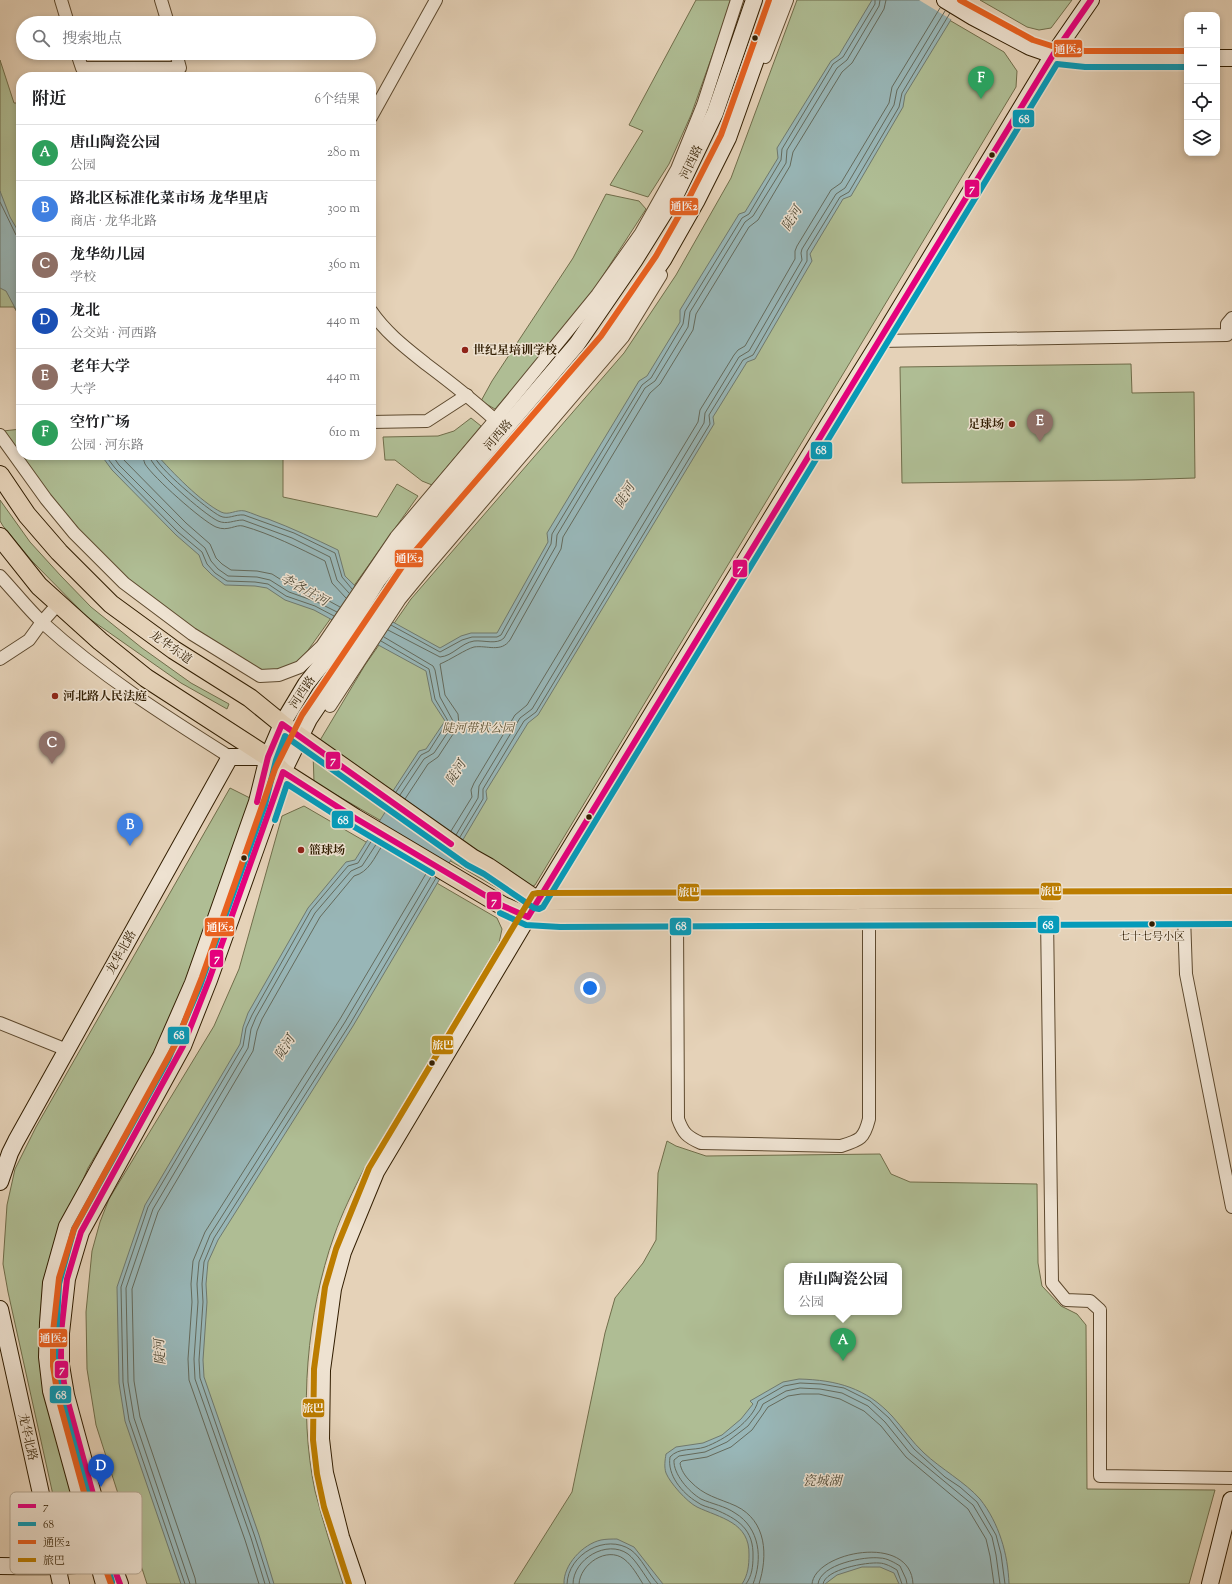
<!DOCTYPE html>
<html lang="zh">
<meta charset="utf-8">
<style>
body{margin:0;font-family:"Sorts Mill Goudy","Noto Serif SC",serif;background:#f6f6f6;color:#202124}
.controls{position:absolute;right:12px;top:12px;display:grid;overflow:hidden;border-radius:8px;box-shadow:0 2px 6px #0003}
.controls button{width:36px;height:36px;display:grid;place-items:center;padding:0;border:0;border-bottom:1px solid #e0e0e0;background:#fff;color:#202124;font:20px sans-serif}
.you{position:absolute;left:590px;top:988px;width:14px;height:14px;margin:-10px;border:3px solid #fff;border-radius:50%;background:#1a73e8;box-shadow:0 0 0 6px #1a73e833}
.badge{display:grid;place-items:center;width:26px;height:26px;border-radius:50%;background:#2563eb;color:#fff;font-size:13px;font-weight:700}
.pin{position:absolute;translate:-50% -33px;filter:drop-shadow(0 1px 2px #0008)}
.pin::after{content:'';position:absolute;top:21px;width:14px;height:12px;background:inherit;clip-path:polygon(0 0,100% 0,50% 100%)}
.popup{position:absolute;left:784px;top:1263px;width:118px;height:52px;box-sizing:border-box;display:grid;place-content:center;border-radius:8px;background:#fff;filter:drop-shadow(0 1px 3px #0005);font-size:13px;white-space:nowrap;color:#757577}
.popup b{font-size:15px;color:#202124}
.popup::after{content:'';position:absolute;left:50%;top:100%;margin-left:-8px;border:8px solid transparent;border-top-color:#fff}
.list{margin:0;padding:0;list-style:none}
h2{display:flex;justify-content:space-between;align-items:center;height:52px;margin:0;padding:0 16px;font-size:17px}
h2 small{font-size:13px;font-weight:400;color:#757577}
.list li{display:grid;grid-template-columns:26px 1fr auto;gap:12px;align-items:center;box-sizing:border-box;height:56px;padding:0 16px;border-top:1px solid #e0e0e0}
.list b{display:block;font-size:15px;white-space:nowrap}
.list p{margin:0;font-size:13px;white-space:nowrap;color:#757577}
.list em{font-size:13px;font-style:normal;color:#757577}
.icon{flex:none;width:22px;height:22px;fill:none;stroke:currentColor;stroke-width:2;stroke-linecap:round;stroke-linejoin:round}
.map{position:relative;flex:none;width:1232px;height:1584px;overflow:hidden}
.search{position:absolute;background:#fff;box-shadow:0 2px 6px #0003;left:16px;top:16px;width:360px;height:44px;display:flex;align-items:center;gap:10px;box-sizing:border-box;padding:0 14px;border-radius:22px;color:#757577;font-size:15px}
.panel{position:absolute;background:#fff;box-shadow:0 2px 6px #0003;left:16px;top:72px;width:360px;height:388px;border-radius:16px}
.map>svg:first-child{display:block}
.green{fill:#afbd94;stroke:#706d4a;fill-rule:evenodd}
.water{fill:#98b6b7;stroke:#6f796e}
.pier{fill:#e5d2b8}
.lines{fill:none;stroke-linecap:round;stroke-linejoin:round}
.shore{stroke:#646a5c;stroke-width:1}
.street-casing{stroke:#5e4a2f;stroke-width:14}
.secondary-casing{stroke:#311d01;stroke-width:18}
.primary-casing{stroke:#311d01;stroke-width:20}
.street{stroke:#eee2d1;stroke-width:12}
.secondary{stroke:#eee2d1;stroke-width:16}
.primary{stroke:#e5d2b8;stroke-width:18}
.bus-1-casing{stroke:#eee2d1;stroke-width:9}
.bus-2-casing{stroke:#eee2d1;stroke-width:9}
.bus-3-casing{stroke:#eee2d1;stroke-width:9}
.bus-4-casing{stroke:#eee2d1;stroke-width:9}
.bus-1{stroke:#e5007d;stroke-width:6}
.bus-2{stroke:#059bba;stroke-width:6}
.bus-3{stroke:#e86120;stroke-width:6}
.bus-4{stroke:#bc7d00;stroke-width:6}
.bus-dot{fill:#311d01;stroke:#eee2d1;stroke-width:1.5}
.poi-dot{fill:#8f2418;stroke:#eee2d1;stroke-width:1.5}
.labels{text-anchor:middle;stroke-width:3;stroke-linejoin:round;paint-order:stroke}
.bus-label{font-size:11px;fill:#311d01;stroke:#eee2d1}
.street-label{font-size:12px;fill:#311d01;stroke:#eee2d1}
.poi-label{font-size:12px;font-weight:bold;fill:#311d01;stroke:#eee2d1;text-anchor:start}
.park-label{font-size:12px;font-style:italic;fill:#574d2d;stroke:#eee2d1}
.water-label{font-size:13px;font-style:italic;fill:#504b38;stroke:#eee2d1}
.key{fill:#eee2d1;stroke:#b5a793;stroke-width:1}
.key-label{font-size:11px;fill:#311d01}
.line-badge{stroke:#eee2d1;stroke-width:1.5}
.badge-label{font-size:11px;text-anchor:middle;font-weight:bold;fill:#fff}
</style>
<div class="map">
<svg width="1232" height="1584" viewBox="0 0 1232 1584">
<rect width="100%" height="100%" fill="#e5d2b8"/>
<filter id="stains"><feTurbulence type="fractalNoise" baseFrequency=".005" numOctaves="4"/><feColorMatrix values="0 0 0 0 .2 0 0 0 0 .09 0 0 0 0 .02 0 0 0 .5 -.17"/></filter>
<radialGradient id="worn" r=".72"><stop offset=".6" stop-color="#630" stop-opacity="0"/><stop offset="1" stop-color="#630" stop-opacity=".3"/></radialGradient>
<g class="green">
<path d="M696,0H732L691,115L669,164L648,197L610,185L643,131L629,125Z"/>
<path d="M797,0H915L1004,52L1017,71L1016,87L535,885L519,894L504,892L314,782L313,752L365,665L411,599L624,353L676,275L731,178Z"/>
<path d="M980,0H1072L1051,28L1039,30L1027,27Z"/>
<path d="M0,60L14,103H21V319L14,307H0Z"/>
<path d="M606,194L639,201L646,209L591,294L542,355L495,409L481,401L492,381L573,258Z"/>
<path d="M1131,364L1132,393L1194,392L1195,478L1133,480L902,483L900,367Z"/>
<path d="M471,418L481,426L432,485L422,481L395,460H385L383,437L438,436L454,431Z"/>
<path d="M21,429V455H283V497L377,517L397,484L418,496L296,667L263,671L212,641L159,606L119,572L45,493L3,431Z"/>
<path d="M0,500L30,542L61,576L91,607L142,648L191,683L229,704L227,709L181,683L87,617L32,561L3,526L0,521Z"/>
<path d="M230,788L252,799L194,971L164,1039L88,1168L54,1248L85,1526L61,1531L8,1292L3,1264L7,1205L15,1169L36,1127Z"/>
<path d="M304,806L497,918L502,929L499,943L364,1169C353,1191 342,1213 334,1236C307,1312 298,1411 315,1491C323,1522 333,1553 343,1584H147L96,1425L87,1369L86,1312L92,1251L100,1222L109,1199L214,1026L239,969L282,816Z"/>
<path d="M667,1141L676,1146L706,1156L880,1154L891,1174L910,1182L1037,1184L1038,1263L1042,1286L1061,1306L1077,1314L1086,1325L1087,1489L1215,1490L1189,1584H514L572,1492L605,1333L615,1298L643,1263L656,1240L658,1173ZM787,1266H899V1312H787Z"/>
</g>
<g class="water">
<path d="M872,0H963L905,95L903,107L851,196L843,199L810,254L812,261L755,359L747,362L713,417L714,424L538,715L528,723L486,791L487,799L353,1026L218,1240L208,1262L206,1284L207,1302L203,1360L204,1377L259,1535L274,1584H181L125,1421L119,1383L117,1287L145,1205L240,1044L243,1027L248,1013L308,908L346,862L355,860L389,806V797L419,751L426,749L445,721L432,701L426,671L314,610L285,600L267,588L255,586L225,585L212,575L203,566L199,555L176,535L112,470L101,455H157C172,472 201,502 221,512C229,516 236,509 245,511C252,513 260,517 268,519C292,528 315,539 338,550L345,576L391,621L440,648L461,636L471,633H497L548,542L547,533L639,381L647,376L680,322V310L739,214L745,212L778,158L777,148L831,61L839,55Z"/>
<path d="M0,191L10,217L21,236V319L6,291L0,288Z"/>
<path d="M799,1379C837,1380 866,1388 892,1416C903,1428 912,1442 924,1453C941,1469 965,1482 980,1499C999,1523 1008,1554 1009,1584H899L894,1573L880,1567H862L837,1575L825,1584H742C748,1575 749,1565 749,1555C750,1522 720,1518 697,1507C687,1502 670,1483 666,1473C664,1467 665,1460 666,1454L676,1447L703,1443L722,1435L741,1419L753,1404L750,1401L783,1382Z"/>
<path d="M617,1539L634,1547L663,1584H564C563,1565 583,1544 601,1540C606,1539 612,1539 617,1539Z"/>
</g>
<path class="pier" d="M919,0H965L952,20Z"/>
<g class="lines">
<g class="shore">
<path d="M0,202L16,235L21,237"/>
<path d="M105,455L115,468L178,532L202,552L207,564L215,573L227,581L255,582L268,584L286,596L315,606L334,616"/>
<path d="M112,455L119,465L182,528L205,548L211,561L218,569L228,576L257,577L270,580L289,592L317,602L337,612"/>
<path d="M119,455L186,523L210,544L216,558L222,564L231,570L257,571L272,574L291,586L320,596L340,607"/>
<path d="M143,455C143,458 144,461 145,464C153,477 202,521 216,527C228,532 236,524 243,526C271,534 299,548 325,561L332,583L346,598"/>
<path d="M149,455C150,468 205,515 218,521C227,525 234,520 243,520L292,538L330,557L337,580L349,593"/>
<path d="M154,455C155,466 208,510 220,516C228,520 235,514 244,515L294,533L335,553L342,577L352,589"/>
<path d="M391,625L440,652L462,640L472,637H497L501,635L551,544L552,534L642,385L651,378L683,324L685,311L742,218L749,214L781,160L782,149L833,64L843,57L875,4V0"/>
<path d="M388,630L440,657C453,656 461,643 474,641C484,640 497,645 504,638L556,546L557,535L645,388L655,381L688,327L690,312L745,222L753,216L786,163L787,150L837,68L847,60L879,6L880,0"/>
<path d="M384,637L433,666L435,670L440,697L453,721L452,726L434,753L424,759L400,795"/>
<path d="M381,641L429,669L435,699L448,721L429,751L421,755L396,792"/>
<path d="M405,799L428,764L438,757L459,725L458,714L445,695L440,664C450,660 466,649 474,647C487,645 501,653 510,640L561,549L563,537L650,393L660,384L693,330L696,314L749,227L758,220L790,166L793,152L842,72L852,63L884,9L886,0"/>
<path d="M451,831L472,797L471,790L474,783L515,715L527,705L698,422L700,410L734,355L738,350L745,346L795,259V251L797,246L831,190L841,183L889,103L892,87L940,8"/>
<path d="M456,835L478,798L479,786L520,718L532,709L704,423L705,413L739,357L749,351L802,260L801,253L802,249L836,194L845,188L894,105L897,90L945,11"/>
<path d="M460,837L483,799V789L524,721L536,712L710,424L709,415L743,360L753,355L807,261V251L840,197L849,192L899,107L902,93L950,13"/>
<path d="M185,1584L129,1420L123,1382L121,1287L148,1207L243,1046L246,1028L252,1015L311,910L348,866L358,863L372,840"/>
<path d="M190,1584L134,1418L128,1382L126,1288L153,1209L248,1048L251,1029L256,1017L315,913L351,871L362,866L377,843"/>
<path d="M196,1584L195,1578L140,1417L134,1381L132,1289L158,1212L253,1051L257,1031L262,1019L320,917L354,876C369,872 374,858 382,846"/>
<path d="M259,1584L245,1540L189,1380L188,1359L192,1302L191,1284L193,1261L205,1232L340,1019L427,872"/>
<path d="M265,1584L251,1538L195,1379L194,1359L198,1302L197,1284L199,1262L210,1235L345,1022L432,875"/>
<path d="M270,1584L255,1537L200,1378L199,1360L203,1302L202,1284L204,1262L214,1238L350,1024L436,878"/>
<path d="M567,1584C568,1554 606,1533 631,1550C641,1557 649,1575 658,1584"/>
<path d="M573,1584C573,1559 607,1539 628,1554C636,1560 645,1576 651,1584"/>
<path d="M579,1584C580,1564 607,1546 624,1559C632,1565 638,1576 643,1584"/>
<path d="M746,1584C752,1576 753,1566 753,1557C754,1529 738,1519 714,1509C708,1507 702,1506 697,1502C682,1493 667,1475 670,1457C679,1447 693,1451 705,1447C724,1440 753,1421 758,1401L784,1386L800,1383L821,1384L844,1388L870,1401L889,1418L914,1449L945,1477L960,1487L977,1502L996,1535L1001,1554L1005,1584"/>
<path d="M753,1584C763,1559 760,1528 735,1513C725,1506 712,1504 701,1499C689,1492 673,1474 674,1460L679,1456L705,1452L727,1442L748,1426L760,1410L763,1404L786,1391L800,1388L820,1389L842,1393L868,1406L885,1422L910,1453L973,1505L992,1537L996,1555L1000,1584"/>
<path d="M759,1584C768,1556 767,1521 736,1506C718,1498 704,1496 690,1481C685,1476 681,1470 680,1463L682,1461L707,1457L731,1447L752,1430L768,1407L788,1396L801,1394H819L840,1399L864,1411L881,1426L906,1457L968,1509L986,1539L990,1556L994,1584"/>
<path d="M812,1584C814,1552 911,1532 913,1584"/>
<path d="M818,1584C820,1564 865,1556 880,1558C887,1558 895,1563 900,1566L906,1579L907,1584"/>
<path d="M823,1584C825,1569 867,1562 879,1563C885,1563 892,1567 897,1570L902,1584"/>
</g>
<defs>
<g id="street">
<path d="M61,0L68,23"/>
<path d="M161,0L168,23"/>
<path d="M77,53L82,68H180L176,53"/>
<path d="M765,57L787,0"/>
<path d="M371,117L436,0"/>
<path d="M371,311C386,333 406,348 426,364C450,382 473,400 495,420"/>
<path d="M880,341L1227,335V324L1232,318"/>
<path d="M371,422L427,421L467,395"/>
<path d="M0,435L46,499L74,533L124,583L192,634L260,676L279,675L300,667L322,646L396,537L495,420L597,295L641,233L677,169L703,105L737,0"/>
<path d="M0,576C14,591 28,609 43,623C100,675 165,716 230,757"/>
<path d="M0,659L29,640L42,622L58,604"/>
<path d="M330,706L400,599L423,571L623,337L661,275"/>
<path d="M1184,916L1186,974L1232,1207"/>
<path d="M1047,917L1052,1283L1066,1300L1090,1301L1100,1310V1476L1232,1478"/>
<path d="M677,919L678,1119C683,1133 687,1137 701,1143L841,1146C860,1140 864,1139 869,1119V926L867,917"/>
<path d="M0,1023L67,1050"/>
</g>
<g id="secondary">
<path d="M945,0L973,17L1030,47L1053,55L1085,59H1187"/>
<path d="M1217,58H1232"/>
<path d="M0,1182L10,1153L16,1141L230,757H268"/>
<path d="M0,1309L61,1584"/>
<path d="M0,1566C35,1566 73,1568 108,1561"/>
<path d="M104,1584L51,1391L47,1357L48,1323L51,1283L67,1226L161,1056L193,983L257,802L268,757L282,724L306,684L337,645L377,581L395,557L577,344L634,261L677,192L715,113L754,0"/>
<path d="M120,1584L111,1560L66,1395L61,1365V1333L67,1279L81,1232L183,1046L209,980L283,772L309,719L410,569L607,341L663,260L697,200L728,138L777,0"/>
<path d="M357,1584L341,1537L325,1473L321,1439L322,1370L333,1289L343,1252L376,1172L528,917L828,425L880,341L1053,55L1091,0"/>
<path d="M1210,1584L1231,1500"/>
</g>
<g id="primary">
<path d="M0,475L27,515L59,552L111,604L174,650L250,698L282,724L472,858L488,867L538,901L1232,899"/>
<path d="M0,537L39,586L100,641L146,678L268,757L283,772L355,818L503,906L528,917L560,919H677L1232,916"/>
</g>
</defs>
<use href="#street" class="street-casing"/>
<use href="#secondary" class="secondary-casing"/>
<use href="#primary" class="primary-casing"/>
<use href="#street" class="street"/>
<use href="#secondary" class="secondary"/>
<use href="#primary" class="primary"/>
<defs>
<g id="bus-1">
<path d="M257,802L268,757L282,724L451,844"/>
<path d="M120,1584L111,1560L66,1395L61,1365V1333L67,1279L81,1232L183,1046L209,980L283,772L355,818L503,906L528,917L1053,55L1091,0"/>
</g>
<g id="bus-2">
<path d="M275,820L287,784L351,825L432,873"/>
<path d="M500,913L526,925L560,927L1232,924"/>
<path d="M112,1582L59,1389L55,1357L59,1284L74,1229L168,1060L200,986L265,805L276,760L285,736L467,865L484,874L534,908L539,909L543,907L1057,64L1085,67H1187"/>
</g>
<g id="bus-3">
<path d="M960,0L1033,40L1055,47L1085,51H1187"/>
<path d="M111,1584L103,1562L58,1397L53,1366V1332L59,1278L74,1229L176,1043L202,977L275,769L302,715L404,564L601,336L656,256L690,196L721,135L769,0"/>
</g>
<path id="bus-4" d="M349,1584L324,1507L317,1474L313,1440L314,1369L325,1287L336,1249L369,1168L533,894L538,893L1232,891"/>
</defs>
<use href="#bus-1" class="bus-1-casing"/>
<use href="#bus-2" class="bus-2-casing"/>
<use href="#bus-3" class="bus-3-casing"/>
<use href="#bus-4" class="bus-4-casing"/>
<use href="#bus-1" class="bus-1"/>
<use href="#bus-2" class="bus-2"/>
<use href="#bus-3" class="bus-3"/>
<use href="#bus-4" class="bus-4"/>
</g>
<g class="bus-dot">
<circle cx="755" cy="38" r="3.5"/>
<circle cx="992" cy="155" r="3.5"/>
<circle cx="589" cy="817" r="3.5"/>
<circle cx="244" cy="858" r="3.5"/>
<circle cx="1152" cy="924" r="3.5"/>
<circle cx="432" cy="1063" r="3.5"/>
</g>
<g class="poi-dot">
<circle cx="465" cy="350" r="4"/>
<circle cx="1012" cy="424" r="4"/>
<circle cx="55" cy="696" r="4"/>
<circle cx="301" cy="850" r="4"/>
</g>
<g class="labels">
<g class="bus-label">
<text x="1152" y="940">七十七号小区</text>
</g>
<g class="street-label">
<text transform="translate(691 162) rotate(-64)" y="4">河西路</text>
<text transform="translate(498 435) rotate(-49)" y="4">河西路</text>
<text transform="translate(171 647) rotate(35)" y="4">龙华东道</text>
<text transform="translate(302 692) rotate(-56)" y="4">河西路</text>
<text transform="translate(121 952) rotate(-61)" y="4">龙华北路</text>
<text transform="translate(28 1437) rotate(77)" y="4">龙华北路</text>
</g>
<g class="poi-label">
<text x="473" y="354">世纪星培训学校</text>
<text x="1004" y="428" text-anchor="end">足球场</text>
<text x="63" y="700">河北路人民法庭</text>
<text x="309" y="854">篮球场</text>
</g>
<g class="park-label">
<text x="478" y="732">陡河带状公园</text>
</g>
<g class="water-label">
<text transform="translate(791 218) rotate(-59)" y="5">陡河</text>
<text transform="translate(624 495) rotate(-59)" y="5">陡河</text>
<text transform="translate(305 589) rotate(29)" y="5">李各庄河</text>
<text transform="translate(455 772) rotate(-58)" y="5">陡河</text>
<text transform="translate(284 1047) rotate(-58)" y="5">陡河</text>
<text transform="translate(159 1352) rotate(-93)" y="5">陡河</text>
<text x="822" y="1485">瓷城湖</text>
</g>
</g>
<rect x="10" y="1492" width="132" height="82" rx="6" class="key"/>
<rect x="18" y="1504" width="18" height="4" fill="#e5007d"/>
<rect x="18" y="1522" width="18" height="4" fill="#059bba"/>
<rect x="18" y="1540" width="18" height="4" fill="#e86120"/>
<rect x="18" y="1558" width="18" height="4" fill="#bc7d00"/>
<g class="key-label">
<text x="43" y="1510">7</text>
<text x="43" y="1528">68</text>
<text x="43" y="1546">通医2</text>
<text x="43" y="1564">旅巴</text>
</g>
<g class="line-badge">
<rect x="1053" y="39" width="30" height="19" rx="4" fill="#e86120"/>
<rect x="1012" y="109" width="23" height="19" rx="4" fill="#059bba"/>
<rect x="964" y="179" width="16" height="19" rx="4" fill="#e5007d"/>
<rect x="669" y="197" width="30" height="19" rx="4" fill="#e86120"/>
<rect x="810" y="441" width="23" height="19" rx="4" fill="#059bba"/>
<rect x="394" y="549" width="30" height="19" rx="4" fill="#e86120"/>
<rect x="732" y="559" width="16" height="19" rx="4" fill="#e5007d"/>
<rect x="325" y="751" width="16" height="19" rx="4" fill="#e5007d"/>
<rect x="331" y="810" width="23" height="19" rx="4" fill="#059bba"/>
<rect x="1040" y="882" width="22" height="19" rx="4" fill="#bc7d00"/>
<rect x="677" y="883" width="23" height="19" rx="4" fill="#bc7d00"/>
<rect x="486" y="891" width="16" height="19" rx="4" fill="#e5007d"/>
<rect x="1037" y="915" width="23" height="19" rx="4" fill="#059bba"/>
<rect x="669" y="917" width="23" height="19" rx="4" fill="#059bba"/>
<rect x="204" y="917" width="31" height="20" rx="4" fill="#e86120"/>
<rect x="209" y="949" width="15" height="19" rx="4" fill="#e5007d"/>
<rect x="167" y="1026" width="23" height="19" rx="4" fill="#059bba"/>
<rect x="431" y="1035" width="23" height="20" rx="4" fill="#bc7d00"/>
<rect x="38" y="1328" width="30" height="20" rx="4" fill="#e86120"/>
<rect x="54" y="1360" width="15" height="19" rx="4" fill="#e5007d"/>
<rect x="49" y="1385" width="23" height="19" rx="4" fill="#059bba"/>
<rect x="302" y="1398" width="23" height="20" rx="4" fill="#bc7d00"/>
</g>
<g class="badge-label">
<text x="1068" y="53">通医2</text>
<text x="1024" y="123">68</text>
<text x="972" y="192">7</text>
<text x="684" y="210">通医2</text>
<text x="821" y="454">68</text>
<text x="409" y="562">通医2</text>
<text x="740" y="572">7</text>
<text x="333" y="764">7</text>
<text x="343" y="824">68</text>
<text x="1051" y="895">旅巴</text>
<text x="689" y="896">旅巴</text>
<text x="494" y="905">7</text>
<text x="1048" y="929">68</text>
<text x="681" y="930">68</text>
<text x="220" y="931">通医2</text>
<text x="217" y="962">7</text>
<text x="179" y="1039">68</text>
<text x="443" y="1049">旅巴</text>
<text x="53" y="1342">通医2</text>
<text x="62" y="1373">7</text>
<text x="61" y="1399">68</text>
<text x="313" y="1412">旅巴</text>
</g>
<rect width="100%" height="100%" filter="url(#stains)"/>
<rect width="100%" height="100%" fill="url(#worn)"/>
</svg>
<div class="controls">
<button>+</button>
<button>−</button>
<button><svg class="icon" aria-label="locate" viewBox="0 0 24 24"><circle cx="12" cy="12" r="6"/><path d="M12 2v4M12 18v4M2 12h4M18 12h4"/></svg></button>
<button><svg class="icon" aria-label="layers" viewBox="0 0 24 24"><path d="M12 4l9 5-9 5-9-5zM3 14l9 5 9-5"/></svg></button>
</div>
<div class="you"></div>
<div class="pin badge" style="left:843px;top:1361px;background:#2e9e5b">A</div>
<div class="popup"><b>唐山陶瓷公园</b>公园</div>
<div class="pin badge" style="left:130px;top:846px;background:#3f7fe0">B</div>
<div class="pin badge" style="left:52px;top:764px;background:#8d6e63">C</div>
<div class="pin badge" style="left:101px;top:1487px;background:#1a4fb4">D</div>
<div class="pin badge" style="left:1040px;top:442px;background:#8d6e63">E</div>
<div class="pin badge" style="left:981px;top:99px;background:#2e9e5b">F</div>
<div class="search"><svg class="icon" aria-label="search" viewBox="0 0 24 24"><circle cx="10" cy="10" r="6"/><path d="M15 15l6 6"/></svg>搜索地点</div>
<section class="panel">
<h2>附近<small>6个结果</small></h2>
<ul class="list">
<li><span class="badge" style="background:#2e9e5b">A</span><div><b>唐山陶瓷公园</b><p>公园</p></div><em>280 m</em></li>
<li><span class="badge" style="background:#3f7fe0">B</span><div><b>路北区标准化菜市场 龙华里店</b><p>商店 · 龙华北路</p></div><em>300 m</em></li>
<li><span class="badge" style="background:#8d6e63">C</span><div><b>龙华幼儿园</b><p>学校</p></div><em>360 m</em></li>
<li><span class="badge" style="background:#1a4fb4">D</span><div><b>龙北</b><p>公交站 · 河西路</p></div><em>440 m</em></li>
<li><span class="badge" style="background:#8d6e63">E</span><div><b>老年大学</b><p>大学</p></div><em>440 m</em></li>
<li><span class="badge" style="background:#2e9e5b">F</span><div><b>空竹广场</b><p>公园 · 河东路</p></div><em>610 m</em></li>
</ul>
</section>
</div>
